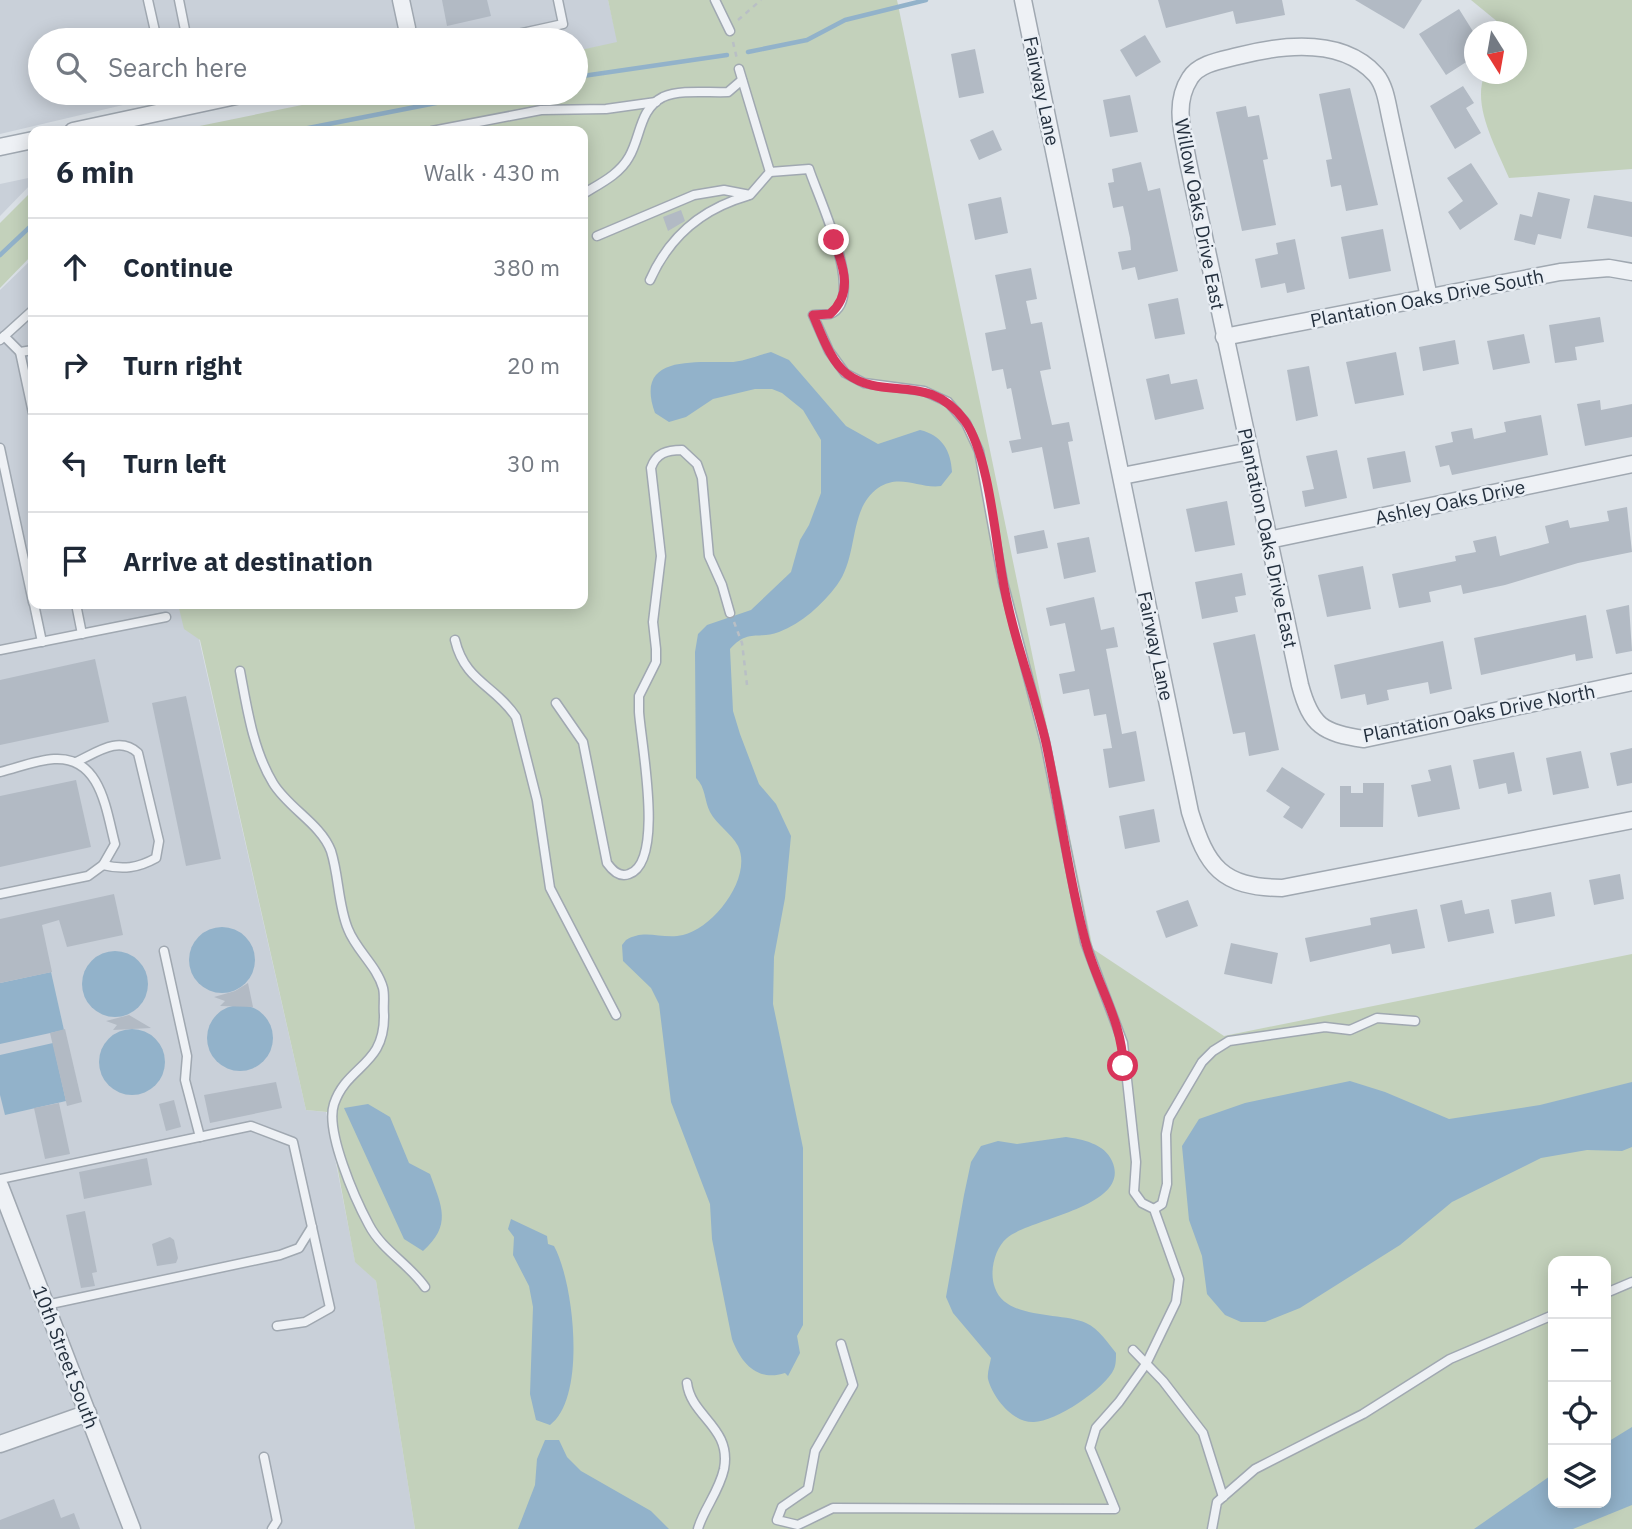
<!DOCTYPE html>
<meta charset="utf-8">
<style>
body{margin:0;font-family:"IBM Plex Sans",sans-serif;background:#f6f6f7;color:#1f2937}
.controls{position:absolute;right:21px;bottom:21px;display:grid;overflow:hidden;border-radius:14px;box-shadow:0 4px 18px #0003}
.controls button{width:63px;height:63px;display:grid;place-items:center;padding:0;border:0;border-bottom:2px solid #e0e1e3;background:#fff;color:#1f2937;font:35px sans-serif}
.compass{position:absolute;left:1464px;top:21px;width:63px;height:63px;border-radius:50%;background:#fff;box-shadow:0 4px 18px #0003;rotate:169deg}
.stop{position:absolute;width:21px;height:21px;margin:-16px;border:5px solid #d8345a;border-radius:50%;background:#fff}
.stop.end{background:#d8345a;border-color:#fff;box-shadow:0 2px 7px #0008}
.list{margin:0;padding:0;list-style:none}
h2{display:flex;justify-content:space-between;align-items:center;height:91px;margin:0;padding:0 28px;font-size:30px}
h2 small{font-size:23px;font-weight:400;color:#747a83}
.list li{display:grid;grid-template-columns:46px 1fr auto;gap:21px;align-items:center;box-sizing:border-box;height:98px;padding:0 28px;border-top:2px solid #e0e1e3}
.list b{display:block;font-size:26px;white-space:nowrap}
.list em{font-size:23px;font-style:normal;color:#747a83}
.icon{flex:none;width:38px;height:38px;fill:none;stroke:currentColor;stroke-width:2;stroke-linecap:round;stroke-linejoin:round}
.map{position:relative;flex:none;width:1632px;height:1529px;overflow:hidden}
.search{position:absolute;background:#fff;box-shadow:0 4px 18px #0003;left:28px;top:28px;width:560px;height:77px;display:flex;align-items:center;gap:18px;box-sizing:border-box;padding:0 24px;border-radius:38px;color:#747a83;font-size:26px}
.panel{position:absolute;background:#fff;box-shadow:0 4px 18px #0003;left:28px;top:126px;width:560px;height:483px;border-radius:14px}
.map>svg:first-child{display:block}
.built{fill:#c9d0d9}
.green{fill:#c3d1bb;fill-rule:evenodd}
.water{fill:#92b2ca}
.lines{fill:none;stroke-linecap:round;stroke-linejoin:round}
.stream{stroke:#92b2ca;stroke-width:4.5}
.building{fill:#b2bac4}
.service-casing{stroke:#a0a8b1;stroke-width:11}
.minor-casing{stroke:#a0a8b1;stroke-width:19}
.path{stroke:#b9bfc5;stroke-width:2.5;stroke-dasharray:5 5;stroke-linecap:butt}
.service{stroke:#eef1f5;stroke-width:8}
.minor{stroke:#eef1f5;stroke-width:16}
.route{stroke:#d8345a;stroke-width:9}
.labels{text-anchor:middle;stroke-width:5;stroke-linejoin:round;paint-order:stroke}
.street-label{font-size:19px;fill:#24303e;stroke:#eaeff5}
</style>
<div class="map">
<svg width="1632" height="1529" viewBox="0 0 1632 1529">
<rect width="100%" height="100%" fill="#dbe1e7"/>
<g class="built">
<path d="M0,0H608L618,43L576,51V40H40V93H174L0,134Z"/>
<path d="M33,177V182L0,216V184Z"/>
<path d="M33,258V604H191L306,1110L326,1112L355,1261L376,1281L415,1529H0V290Z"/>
</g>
<g class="green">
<path d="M608,0H897L1093,949L1224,1036L1632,954V1529H415L376,1281L355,1262L327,1112L306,1110L200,640L184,629L178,604H583V131H175L361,93H576V51L617,42ZM1553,1261H1606V1503H1553Z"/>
<path d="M1471,0H1632V169L1509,178C1497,149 1471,105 1485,74H1516V32L1502,31L1504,27Z"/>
<path d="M33,190V254L0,288V223Z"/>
</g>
<g class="water">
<path d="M771,352L789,360L846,426L878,444L920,430C942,435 951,451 952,472L941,486C919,489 900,473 878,488C848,509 859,556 837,585C822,605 802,623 779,632C759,640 748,628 730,649L733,711L740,734L759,784L776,804L791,836L785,898L774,957L773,1004L803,1148V1325L797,1336L800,1353L788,1376L785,1373C757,1382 741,1363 732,1339L712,1239L710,1204L671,1102L659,1004L651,988L623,961L622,945L626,940C645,928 662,940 683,935C714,928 753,877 738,846C731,833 717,825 710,812C704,800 706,788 696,778L695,652L698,634L707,625L751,610L791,572L800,540L809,525L821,493V440L803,410L782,393L772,389H755L713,399L686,417L669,422L655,413C634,355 693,363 729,362C743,362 758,355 771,352Z"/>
<circle cx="222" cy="960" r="33"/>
<circle cx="115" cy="984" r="33"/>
<path d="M51,972L64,1030L0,1044V983Z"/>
<circle cx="240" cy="1038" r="33"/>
<circle cx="132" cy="1062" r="33"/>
<path d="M53,1043L66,1101L5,1115L0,1095V1055Z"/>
<path d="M1350,1081L1385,1092L1449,1119L1540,1105L1632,1082V1147L1622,1151L1587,1150L1541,1158L1452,1202L1400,1245L1300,1308L1265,1322H1241L1225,1315L1207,1294L1202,1256L1189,1220L1182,1146L1199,1119L1245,1103Z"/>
<path d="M368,1104L390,1117L409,1163L430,1174C442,1207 452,1225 423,1251L404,1239L344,1108Z"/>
<path d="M1066,1137C1082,1139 1105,1144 1112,1161C1133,1207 1030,1218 1007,1238C994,1249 989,1273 995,1288C1006,1320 1061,1312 1086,1323C1099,1329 1108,1343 1116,1353C1116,1358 1116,1365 1114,1369C1105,1389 1055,1422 1034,1422C1013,1423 993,1398 988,1379C987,1373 990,1364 991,1358L953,1313L946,1297L964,1195L971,1162L981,1146L998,1141L1017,1144Z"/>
<path d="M511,1219L547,1236L548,1244L554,1246C574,1282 587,1398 550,1425L536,1420L530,1394L533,1307L529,1286L513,1255L514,1237L508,1229Z"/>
<path d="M1632,1427V1505L1573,1529H1474L1553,1474V1503H1606V1443Z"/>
<path d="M545,1440H559L567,1457L581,1471L651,1511L669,1529H518L535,1485L537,1459Z"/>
</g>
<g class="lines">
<g class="stream">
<path d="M748,52L807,40L845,20L926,0"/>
<path d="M576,77L727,55"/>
<path d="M293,131L487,93"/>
<path d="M0,255L33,224"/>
</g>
</g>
<g class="building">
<path d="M442,0H487L491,16L447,26Z"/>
<path d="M1158,0H1282L1285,15L1236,24L1233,11L1166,28Z"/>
<path d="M1355,0H1422L1404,29Z"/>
<path d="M1459,9L1474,33V57L1446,75L1419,34Z"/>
<path d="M1145,35L1161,62L1136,77L1120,50Z"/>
<path d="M975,49L984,93L959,98L951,54Z"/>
<path d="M1463,86L1474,103L1466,108L1481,133L1455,149L1430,106Z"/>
<path d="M1350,88L1378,205L1346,211L1341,185L1331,187L1326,160L1332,159L1319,94Z"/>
<path d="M1130,95L1138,132L1110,137L1103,100Z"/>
<path d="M1246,106L1248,117L1259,115L1268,159L1263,160L1276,225L1242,231L1216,112Z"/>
<path d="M993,130L1002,150L979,160L970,140Z"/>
<path d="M1141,162L1148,191L1160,188L1178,271L1138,280L1135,267L1122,270L1118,252L1131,250L1130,238L1123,206L1113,208L1108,183L1114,182L1112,169Z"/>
<path d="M1471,163L1498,204L1460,230L1448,212L1463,201L1447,178Z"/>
<path d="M1538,192L1570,199L1561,239L1538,234L1535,245L1514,240L1520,214L1532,217Z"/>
<path d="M1594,195L1632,202V237L1587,228Z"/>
<path d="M1001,197L1008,233L975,240L968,204Z"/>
<path d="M681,210L685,221L668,231L663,217Z"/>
<path d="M1383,229L1391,271L1349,279L1341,237Z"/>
<path d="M1295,239L1305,289L1287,293L1285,283L1261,288L1255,259L1278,254L1276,243Z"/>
<path d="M1031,268L1037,299L1026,301L1031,324L1042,322L1051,369L1040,371L1046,399L1052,425L1069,422L1073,441L1068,442L1080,504L1054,509L1042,447L1012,453L1009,441L1021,439L1011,388L1007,389L1003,369L992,371L985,333L1006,329L995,275Z"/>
<path d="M1178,298L1185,334L1155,339L1148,304Z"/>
<path d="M1600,317L1604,342L1575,347L1577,360L1555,363L1549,325Z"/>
<path d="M1524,334L1530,363L1493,370L1487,341Z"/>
<path d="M1455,340L1459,364L1423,371L1419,347Z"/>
<path d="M1396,352L1404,395L1355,404L1346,362Z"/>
<path d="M1309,366L1318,416L1296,421L1287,370Z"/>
<path d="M1169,374L1171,384L1197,379L1204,409L1155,420L1146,379Z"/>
<path d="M1600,400L1601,410L1632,404V437L1585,446L1577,404Z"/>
<path d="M1541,415L1548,455L1452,475L1449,465L1440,467L1435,446L1453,442L1451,432L1472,428L1474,439L1506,432L1504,422Z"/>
<path d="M1337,450L1347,498L1305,507L1302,491L1314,489L1306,456Z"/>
<path d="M1405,451L1411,482L1373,489L1367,458Z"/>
<path d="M1227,501L1235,545L1195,552L1186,509Z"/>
<path d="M1627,507L1632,552L1578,563L1505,585L1463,594L1461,585L1429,592L1431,602L1399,608L1392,574L1456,561L1455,556L1476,552L1473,541L1496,536L1500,556L1549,543L1545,526L1568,520L1570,528L1609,521L1607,511Z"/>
<path d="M1044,530L1048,548L1017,554L1014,536Z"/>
<path d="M1089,537L1096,572L1064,579L1057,543Z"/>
<path d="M1363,566L1371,609L1327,617L1318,575Z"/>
<path d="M1242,573L1246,595L1235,597L1238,612L1202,619L1195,582Z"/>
<path d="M1094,597L1101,630L1114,627L1118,647L1106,649L1122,734L1136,731L1145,781L1109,788L1103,749L1112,748L1106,714L1094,716L1089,689L1063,694L1059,674L1075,671L1065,623L1050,626L1046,608Z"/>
<path d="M1629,605L1632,651L1616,654L1606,610Z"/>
<path d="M1586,615L1593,658L1576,661L1575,654L1481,675L1474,638Z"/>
<path d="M1255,634L1279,750L1249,756L1245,732L1233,734L1213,643Z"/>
<path d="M1443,641L1452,689L1430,694L1428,682L1387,690L1389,700L1367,705L1365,694L1341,699L1334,665Z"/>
<path d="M95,659L109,722L0,745V680Z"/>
<path d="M186,696L221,859L186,866L152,703Z"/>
<path d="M1632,748V783L1617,786L1610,753Z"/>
<path d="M1581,751L1589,788L1553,795L1546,758Z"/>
<path d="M1514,752L1522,791L1508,794L1506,783L1479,789L1473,760Z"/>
<path d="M1451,765L1460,809L1418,817L1411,785L1431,781L1428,770Z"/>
<path d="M1282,767L1325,794L1302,829L1283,817L1290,807L1266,791Z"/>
<path d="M76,780L91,847L0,867V796Z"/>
<path d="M1363,783H1384L1383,827H1340V786H1351V793H1363Z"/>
<path d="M1154,809L1160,842L1125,849L1119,816Z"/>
<path d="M1620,874L1624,899L1594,905L1589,880Z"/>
<path d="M1551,892L1555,916L1515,924L1511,900Z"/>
<path d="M114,894L123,935L67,947L59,920L42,925L52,972L0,983V919Z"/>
<path d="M1188,900L1198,926L1166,938L1156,911Z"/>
<path d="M1462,900L1465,914L1489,909L1494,933L1448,942L1440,905Z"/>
<path d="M1417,909L1425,948L1392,954L1390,944L1310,962L1305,938L1371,925L1370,918Z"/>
<path d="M1231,943L1278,953L1272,984L1224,974Z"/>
<path d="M248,983L253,1007L220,1006L225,1001L214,997L235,991Z"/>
<path d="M129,1015L151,1028L113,1030L117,1025L106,1021Z"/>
<path d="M65,1029L82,1102L67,1106L50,1033Z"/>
<path d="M276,1082L282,1108L210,1123L204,1095Z"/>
<path d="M174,1100L181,1127L166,1131L159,1104Z"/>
<path d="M59,1103L70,1154L45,1159L34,1108Z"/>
<path d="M147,1158L152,1185L84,1199L79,1172Z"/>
<path d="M85,1211L97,1272L92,1273L95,1286L81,1288L66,1215Z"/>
<path d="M170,1237L174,1240L178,1258L176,1263L157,1266L152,1244Z"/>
<path d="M54,1499L61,1518L74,1513L80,1529H0V1520Z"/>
</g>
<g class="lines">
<defs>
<g id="service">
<path d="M148,0L157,40"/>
<path d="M179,0L187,40"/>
<path d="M715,0L730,31"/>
<path d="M490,40L563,24L558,0"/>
<path d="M739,69L770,172L809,169C817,195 868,299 830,314C826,315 817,314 813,315L829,351L845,373L864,383L924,391L948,402L966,423L979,451L1003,582L1045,742L1085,942L1123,1043L1136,1162L1134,1192L1142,1203L1154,1209L1179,1279L1176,1302L1146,1364L1119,1402L1096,1428L1090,1448L1115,1509L833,1508L798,1525L777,1520L782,1507L808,1489L815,1451L853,1385L841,1344"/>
<path d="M169,93L172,110"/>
<path d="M432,131L541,110L606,109L656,102"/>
<path d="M583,194C599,184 619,175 629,157C641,137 639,109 663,97C681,89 709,93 728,92L742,80"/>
<path d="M597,236L694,195L724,190L750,195L770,172"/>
<path d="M650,280C669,237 702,209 747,196"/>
<path d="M4,336L20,352L33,350"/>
<path d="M0,340L33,310"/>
<path d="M20,352L33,413"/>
<path d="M0,448L33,602"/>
<path d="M34,604L42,642"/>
<path d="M76,604L82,634"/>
<path d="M455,640C465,682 495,685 516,717L537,800L550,888L616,1015"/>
<path d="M0,650L166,617"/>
<path d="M240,671C247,708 253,750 273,783C288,808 321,824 331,851C339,876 338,905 348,929C356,950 377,966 383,988C385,996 383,1006 384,1015C385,1066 347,1065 334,1104C325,1131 355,1199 369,1225C382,1250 409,1264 425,1287"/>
<path d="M556,703L583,742L607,863C612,870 619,878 629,874C665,862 641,743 639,712V696L656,662V649L653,622L661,556L651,468C656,453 667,450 682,450L697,464L702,478L709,556L722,585L730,613"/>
<path d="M76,762C96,753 119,735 138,753L159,841L156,858C138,868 123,870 103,865"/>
<path d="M0,772C17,768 36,760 54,759C101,756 106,810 115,844L103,865L88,876L0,894"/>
<path d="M164,951L187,1056L185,1080L200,1137"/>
<path d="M0,1179L251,1126L293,1142L330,1308L305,1322L277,1326"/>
<path d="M1154,1209L1162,1204L1167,1184L1166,1134L1169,1118L1202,1062L1213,1051L1229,1041L1325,1027L1350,1030L1377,1018L1415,1021"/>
<path d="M1606,1293L1632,1282"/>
<path d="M46,1305L280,1255L299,1248L312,1227"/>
<path d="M1133,1350L1163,1381L1203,1433L1223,1497"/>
<path d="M687,1383C691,1417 732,1427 724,1469C719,1492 703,1510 698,1529"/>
<path d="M264,1457L277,1521L272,1529"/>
<path d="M1212,1529L1217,1502L1255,1469L1363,1414L1450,1359L1553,1315"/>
</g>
<g id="minor">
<path d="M401,0L407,28L404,40"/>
<path d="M1023,0L1190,812C1207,867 1221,887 1282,888L1632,820"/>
<path d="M73,131L250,93"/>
<path d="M0,147L33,140"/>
<path d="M1429,297L1390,116C1387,102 1385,86 1376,75C1342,37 1281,45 1238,56C1223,60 1199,63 1190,78C1173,104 1183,133 1188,162L1300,685C1311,726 1323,733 1364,739L1632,682"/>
<path d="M1224,337L1560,272L1609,268L1632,272"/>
<path d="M1122,476L1250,451"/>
<path d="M1269,540L1632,464"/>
<path d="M0,1186L132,1529"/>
<path d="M0,1444L88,1413"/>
</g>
</defs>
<use href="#service" class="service-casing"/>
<use href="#minor" class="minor-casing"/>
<g class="path">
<path d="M738,20L761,0"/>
<path d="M733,42L737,59"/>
<path d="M734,622L742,643L747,685"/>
</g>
<use href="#service" class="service"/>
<use href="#minor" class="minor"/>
</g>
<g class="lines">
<path class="route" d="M834,240C843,266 854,293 830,314L813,315C821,333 830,361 847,374C885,402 928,371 965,421C988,454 995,534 1002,575C1011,632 1033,687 1046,743C1060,809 1068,876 1085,940C1096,983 1123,1022 1123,1066"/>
</g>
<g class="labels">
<g class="street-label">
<text transform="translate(1042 91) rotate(78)" y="7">Fairway Lane</text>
<text transform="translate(1200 214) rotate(79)" y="7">Willow Oaks Drive East</text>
<text transform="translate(1427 298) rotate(-11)" y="7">Plantation Oaks Drive South</text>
<text transform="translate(1450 502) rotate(-12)" y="7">Ashley Oaks Drive</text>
<text transform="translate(1268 538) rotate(78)" y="7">Plantation Oaks Drive East</text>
<text transform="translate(1156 646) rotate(78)" y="7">Fairway Lane</text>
<text transform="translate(1479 713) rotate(-11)" y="7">Plantation Oaks Drive North</text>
<text transform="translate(66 1357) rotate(69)" y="7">10th Street South</text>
</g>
</g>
</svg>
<div class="controls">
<button>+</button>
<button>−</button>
<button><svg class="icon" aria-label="locate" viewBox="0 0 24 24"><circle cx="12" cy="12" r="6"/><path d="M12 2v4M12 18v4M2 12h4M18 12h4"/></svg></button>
<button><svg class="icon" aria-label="layers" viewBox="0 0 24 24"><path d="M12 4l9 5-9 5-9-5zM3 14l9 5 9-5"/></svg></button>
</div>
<svg class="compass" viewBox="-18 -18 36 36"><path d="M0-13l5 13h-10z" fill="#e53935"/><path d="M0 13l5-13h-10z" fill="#747a83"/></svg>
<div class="stop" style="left:1123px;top:1066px"></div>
<div class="stop end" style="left:834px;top:240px"></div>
<div class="search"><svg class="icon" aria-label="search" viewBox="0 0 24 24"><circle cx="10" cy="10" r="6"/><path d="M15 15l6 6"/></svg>Search here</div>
<section class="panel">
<h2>6 min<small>Walk · 430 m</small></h2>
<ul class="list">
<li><svg class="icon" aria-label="ahead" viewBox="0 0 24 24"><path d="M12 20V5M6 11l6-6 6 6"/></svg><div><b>Continue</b></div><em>380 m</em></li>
<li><svg class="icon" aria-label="right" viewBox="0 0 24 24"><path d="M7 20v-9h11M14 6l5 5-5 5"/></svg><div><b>Turn right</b></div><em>20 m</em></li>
<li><svg class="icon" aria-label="left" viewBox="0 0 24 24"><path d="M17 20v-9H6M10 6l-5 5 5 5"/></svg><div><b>Turn left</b></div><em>30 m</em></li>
<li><svg class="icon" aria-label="arrive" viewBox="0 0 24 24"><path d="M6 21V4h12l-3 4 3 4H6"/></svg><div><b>Arrive at destination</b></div></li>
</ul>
</section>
</div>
